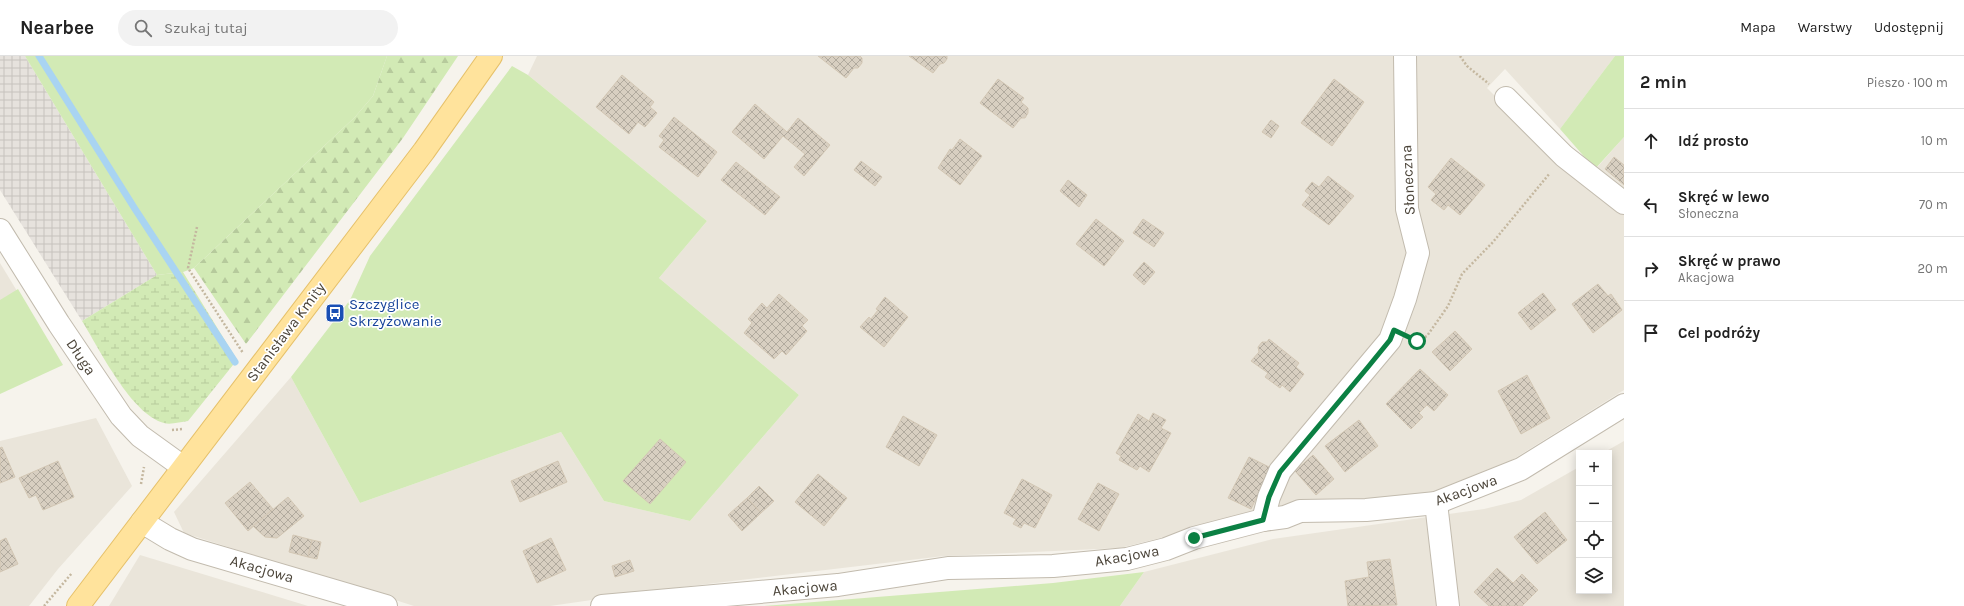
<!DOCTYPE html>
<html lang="pl">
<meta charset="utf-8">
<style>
body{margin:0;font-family:Karla,sans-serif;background:#f2f2f2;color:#222}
.controls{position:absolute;right:12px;bottom:12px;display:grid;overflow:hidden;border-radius:0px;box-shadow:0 2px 10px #0003}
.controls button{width:36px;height:36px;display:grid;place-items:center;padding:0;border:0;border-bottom:1px solid #e0e0e0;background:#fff;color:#222;font:20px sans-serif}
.stop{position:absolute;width:12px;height:12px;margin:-9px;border:3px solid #0b8043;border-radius:50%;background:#fff}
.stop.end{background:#0b8043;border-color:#fff;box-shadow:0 1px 4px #0008}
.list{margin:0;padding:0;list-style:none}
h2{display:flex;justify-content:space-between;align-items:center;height:52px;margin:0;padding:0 16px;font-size:17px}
h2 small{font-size:13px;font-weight:400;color:#767676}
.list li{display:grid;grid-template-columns:26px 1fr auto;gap:12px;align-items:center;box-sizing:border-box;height:64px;padding:0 16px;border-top:1px solid #e0e0e0}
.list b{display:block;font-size:15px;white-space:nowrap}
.list p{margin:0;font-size:13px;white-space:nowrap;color:#767676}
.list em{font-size:13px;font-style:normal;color:#767676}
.icon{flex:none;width:22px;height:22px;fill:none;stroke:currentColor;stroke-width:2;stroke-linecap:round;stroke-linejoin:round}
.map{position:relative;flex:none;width:1624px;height:550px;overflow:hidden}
header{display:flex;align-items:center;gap:24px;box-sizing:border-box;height:56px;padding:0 20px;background:#fff;border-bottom:1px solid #e0e0e0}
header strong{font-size:19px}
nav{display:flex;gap:22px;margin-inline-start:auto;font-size:14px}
.search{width:280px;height:36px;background:#f2f2f2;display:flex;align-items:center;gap:10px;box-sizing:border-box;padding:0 14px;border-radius:22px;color:#767676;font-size:15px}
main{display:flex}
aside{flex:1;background:#fff}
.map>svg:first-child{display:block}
.residential{fill:#eae5da}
.industrial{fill:url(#industrial-grid)}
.grass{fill:#d2eab5}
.forest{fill:url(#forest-firs)}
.wetland{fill:url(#wetland-marsh)}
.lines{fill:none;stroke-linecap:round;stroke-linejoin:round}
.stream{stroke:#a9d4f2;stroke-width:7}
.building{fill:url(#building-cross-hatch);stroke:#d3c7b4}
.minor-casing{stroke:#c2bbae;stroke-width:24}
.major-casing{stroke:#e6c16a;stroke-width:24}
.path{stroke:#c4b79f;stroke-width:2.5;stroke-dasharray:2 2;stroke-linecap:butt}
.minor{stroke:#fff;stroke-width:22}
.major{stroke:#ffe39c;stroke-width:22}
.route{stroke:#0b8043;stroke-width:5}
.labels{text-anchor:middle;stroke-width:3.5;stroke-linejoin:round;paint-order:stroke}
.street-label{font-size:15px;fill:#4b4439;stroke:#fff}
.transit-label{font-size:15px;fill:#164399;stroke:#fff;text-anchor:start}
</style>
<header>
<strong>Nearbee</strong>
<div class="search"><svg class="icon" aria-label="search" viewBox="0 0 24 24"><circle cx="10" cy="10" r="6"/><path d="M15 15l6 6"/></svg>Szukaj tutaj</div>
<nav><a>Mapa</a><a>Warstwy</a><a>Udostępnij</a></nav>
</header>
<main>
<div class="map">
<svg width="1624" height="550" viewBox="0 0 1624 550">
<defs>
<pattern id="industrial-grid" width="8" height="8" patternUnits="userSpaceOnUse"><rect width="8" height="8" fill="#e6e2dd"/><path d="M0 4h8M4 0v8" fill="none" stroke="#c7c3be"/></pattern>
<pattern id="forest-firs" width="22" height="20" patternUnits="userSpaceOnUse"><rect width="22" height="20" fill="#d2eab5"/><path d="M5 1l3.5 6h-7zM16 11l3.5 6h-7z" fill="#b6ca9c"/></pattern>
<pattern id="wetland-marsh" width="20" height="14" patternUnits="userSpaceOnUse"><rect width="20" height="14" fill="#d2eab5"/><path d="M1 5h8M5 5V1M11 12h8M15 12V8" fill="none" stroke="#b6ca9c"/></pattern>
<pattern id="building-cross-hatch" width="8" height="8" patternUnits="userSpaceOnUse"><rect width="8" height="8" fill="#d8cfc1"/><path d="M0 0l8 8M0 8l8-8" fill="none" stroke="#b1aa9e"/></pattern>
</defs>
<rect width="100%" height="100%" fill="#f6f3ec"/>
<g class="residential">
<path d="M537,0H1615L1560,73L1505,13L1487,32L1520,65L1586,124L1624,81V334L1499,412L1429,437L1293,449L1120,492L944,500L682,531L550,550H414L184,477L174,456L291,321L360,447L561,376L604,445L690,465L799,339L659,222L707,165L528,19Z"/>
<path d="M0,207L17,235L0,245Z"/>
<path d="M96,362L132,430L58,513L29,550H0V385Z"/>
<path d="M1624,385V550H1120L1144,516L1273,483L1484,453L1521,444L1579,411V535H1609V397H1603Z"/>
<path d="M140,499L308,550H109Z"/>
</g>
<path class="industrial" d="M0,0H25L157,219L82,265L0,134Z"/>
<g class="grass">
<path d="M25,0H387L373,40L355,61L194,212L183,216L157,219Z"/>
<path d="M1615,0H1624V81L1595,113L1560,73Z"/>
<path d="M512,10L528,19L707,165L659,222L799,339L690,465L604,445L561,376L360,447L291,321L350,244L370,200Z"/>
<path d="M18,233L63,309L0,338V244Z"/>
<path d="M1144,516L1120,550H764L1053,527Z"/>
</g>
<path class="forest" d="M387,0H458L403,82L246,288L194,212L355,61L373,40Z"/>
<path class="wetland" d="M183,216L237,304L188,365C181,366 170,369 164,367C131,358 100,294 82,265L157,219Z"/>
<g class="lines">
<path class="stream" d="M39,0L135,153L235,306"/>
</g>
<g class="building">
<path d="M818,0H860L862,2V7L858,12H854L846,22Z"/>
<path d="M909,0H947V3L944,7L940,8L933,17Z"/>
<path d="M622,19L654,46L650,51L657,57L645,71L638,66L629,78L596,51Z"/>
<path d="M998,23L1024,42L1021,46L1028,52V57L1025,62H1021L1013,72L980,47Z"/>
<path d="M1334,23L1364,46L1332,90L1301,67Z"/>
<path d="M755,48L787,76L798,62L830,89L804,120L794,111L805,98L783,80L764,103L732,76Z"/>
<path d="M674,61L717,96L698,121L659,91L664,84L659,80Z"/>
<path d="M1271,64L1279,70L1271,82L1262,76Z"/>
<path d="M960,83L982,100L960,129L938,112L950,93L952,94Z"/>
<path d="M1614,101L1624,109V129L1605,113Z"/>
<path d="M1451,102L1485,129L1460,159L1448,149L1444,154L1431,144L1436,138L1428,131Z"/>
<path d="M861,105L882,121L875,130L854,114Z"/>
<path d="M736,106L780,141L765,159L721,124Z"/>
<path d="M1328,120L1354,140L1329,169L1302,149L1310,139L1305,135L1312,126L1319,131Z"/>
<path d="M1068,124L1087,139L1079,151L1060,135Z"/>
<path d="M1096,163L1124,185L1104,210L1076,188Z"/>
<path d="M1143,163L1164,177L1154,191L1133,177Z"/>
<path d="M1144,206L1155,216L1144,229L1133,219Z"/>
<path d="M1598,228L1608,240L1611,238L1622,254L1593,277L1572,248Z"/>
<path d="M1543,237L1556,254L1531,274L1518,257Z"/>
<path d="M779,238L808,264L802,270L807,275L786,299L782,295L774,303L744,277L752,267L748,263L762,247L767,252Z"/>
<path d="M885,241L908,261L884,291L860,271L869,261L871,263L878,254L876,253Z"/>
<path d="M1455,275L1472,293L1450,315L1432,296Z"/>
<path d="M1269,283L1299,307L1296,311L1304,318L1290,336L1282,329L1280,332L1265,321L1268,317L1251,305L1259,296L1258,291L1262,286H1267Z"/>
<path d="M1420,313L1448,339L1434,355L1427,349L1419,357L1423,361L1411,373L1386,348Z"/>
<path d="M1527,319L1550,362L1521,378L1498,335Z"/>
<path d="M1153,357L1166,364L1161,372L1171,377L1149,416L1140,410L1137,414L1119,404L1121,400L1116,397L1138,358L1149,365Z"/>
<path d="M903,360L937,379L919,410L886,391Z"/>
<path d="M1359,364L1378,390L1345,416L1325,390Z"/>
<path d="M660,383L686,406L650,448L623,425Z"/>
<path d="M2,391L15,421L0,427V392Z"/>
<path d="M1313,399L1334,423L1316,439L1295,415Z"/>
<path d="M1249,401L1271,412L1251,453L1228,442Z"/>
<path d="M58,405L74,441L43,454L36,439L29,442L19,422Z"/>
<path d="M558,405L567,426L520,446L511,425Z"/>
<path d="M818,418L847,442L824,470L795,446Z"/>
<path d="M1022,423L1052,439L1035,472L1024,467L1021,472L1013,468L1016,463L1004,457Z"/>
<path d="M250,426L273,453L248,475L225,447Z"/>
<path d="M1098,427L1119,438L1099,475L1078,463Z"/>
<path d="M759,430L774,445L761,457L747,442Z"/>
<path d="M288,441L304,460L277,482L265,481L253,470Z"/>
<path d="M747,442L761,457L742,475L728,459Z"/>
<path d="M1545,456L1567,484L1537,508L1514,481Z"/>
<path d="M293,479L312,484L308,501L289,496Z"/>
<path d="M6,482L18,508L0,516V485Z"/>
<path d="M551,482L566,514L537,527L523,495Z"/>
<path d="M312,484L321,486L317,503L308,501Z"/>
<path d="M1390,503L1397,549L1348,550L1345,525L1369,521L1367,506Z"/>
<path d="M630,504L634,515L615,521L612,510Z"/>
<path d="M1497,512L1513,527L1522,518L1538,534L1522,550H1489L1474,536Z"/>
</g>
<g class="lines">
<defs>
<g id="minor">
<path d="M1506,42L1564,100L1624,147"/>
<path d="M0,174L59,268L121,360L140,380L183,411"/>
<path d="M1436,447L1448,550"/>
<path d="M1263,464L1269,441L1280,415L1390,284L1405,243L1418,197L1407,153L1405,0"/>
<path d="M142,466L170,483L192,493L386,550"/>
<path d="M602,550L838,529L948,512L1053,510L1127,503L1166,493L1194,482L1263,464L1285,461L1300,455L1366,454L1436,447L1521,413L1624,349"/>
</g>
<path id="major" d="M78,550L424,95L491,0"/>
</defs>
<use href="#minor" class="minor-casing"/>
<use href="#major" class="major-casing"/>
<g class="path">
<path d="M1460,0L1467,10L1489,28"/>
<path d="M197,171L188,212L243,297"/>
<path d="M1414,284L1417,285L1427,280L1448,250L1462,218L1493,186L1550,117"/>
<path d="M172,374L183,373"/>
<path d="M141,428L144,411"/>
<path d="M44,550L72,517"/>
</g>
<use href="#minor" class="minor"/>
<use href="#major" class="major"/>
</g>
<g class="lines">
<path class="route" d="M1194,482L1263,464L1269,441L1280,416L1368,311L1390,284L1394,274L1417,285"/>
</g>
<defs>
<symbol id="bus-square" viewBox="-11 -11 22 22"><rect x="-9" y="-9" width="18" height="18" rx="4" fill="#1a4fb4" stroke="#fff"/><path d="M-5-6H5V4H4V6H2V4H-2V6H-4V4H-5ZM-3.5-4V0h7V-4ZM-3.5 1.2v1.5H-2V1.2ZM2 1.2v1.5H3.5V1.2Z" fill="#fff"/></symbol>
</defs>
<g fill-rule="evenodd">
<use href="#bus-square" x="324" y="246" width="22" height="22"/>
</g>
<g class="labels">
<g class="street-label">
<text transform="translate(1408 124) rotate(-93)" y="5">Słoneczna</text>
<text transform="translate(286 276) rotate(-53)" y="5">Stanisława Kmity</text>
<text transform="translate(81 301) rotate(56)" y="5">Długa</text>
<text transform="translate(1466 434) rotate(-20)" y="5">Akacjowa</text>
<text transform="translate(1127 500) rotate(-10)" y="5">Akacjowa</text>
<text transform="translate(262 513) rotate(16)" y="5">Akacjowa</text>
<text transform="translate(805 532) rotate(-5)" y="5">Akacjowa</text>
</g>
<g class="transit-label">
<text x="349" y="253">Szczyglice<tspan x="349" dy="17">Skrzyżowanie</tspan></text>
</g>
</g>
</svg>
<div class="controls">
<button>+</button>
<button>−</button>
<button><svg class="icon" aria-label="locate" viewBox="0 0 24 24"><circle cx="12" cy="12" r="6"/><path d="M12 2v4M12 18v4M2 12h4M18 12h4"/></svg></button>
<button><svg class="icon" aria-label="layers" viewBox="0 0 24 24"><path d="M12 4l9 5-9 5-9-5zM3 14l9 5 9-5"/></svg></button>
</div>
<div class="stop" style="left:1417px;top:285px"></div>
<div class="stop end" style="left:1194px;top:482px"></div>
</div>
<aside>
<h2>2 min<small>Pieszo · 100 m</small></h2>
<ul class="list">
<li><svg class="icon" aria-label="ahead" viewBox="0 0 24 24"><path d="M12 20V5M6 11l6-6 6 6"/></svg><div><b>Idź prosto</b></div><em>10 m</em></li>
<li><svg class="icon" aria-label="left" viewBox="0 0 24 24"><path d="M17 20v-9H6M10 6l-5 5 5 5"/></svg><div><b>Skręć w lewo</b><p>Słoneczna</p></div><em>70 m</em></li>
<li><svg class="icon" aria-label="right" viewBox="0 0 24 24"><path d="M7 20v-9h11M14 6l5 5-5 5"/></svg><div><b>Skręć w prawo</b><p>Akacjowa</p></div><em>20 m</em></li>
<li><svg class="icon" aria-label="arrive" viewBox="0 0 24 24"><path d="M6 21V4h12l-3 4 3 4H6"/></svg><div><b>Cel podróży</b></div></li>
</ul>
</aside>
</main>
